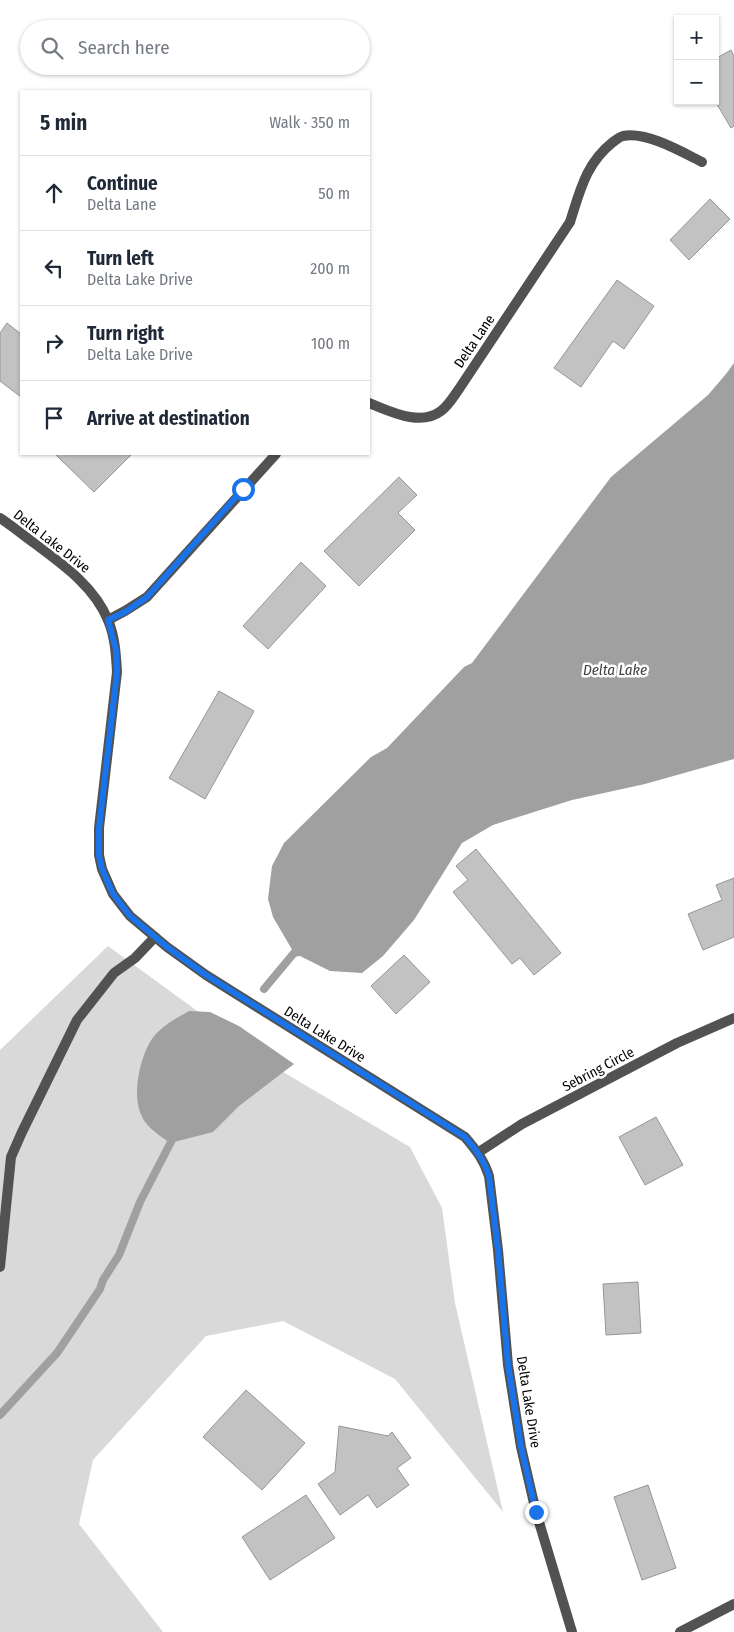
<!DOCTYPE html>
<meta charset="utf-8">
<style>
body{margin:0;font-family:"Fira Sans Condensed",sans-serif;background:#f6f6f7;color:#1f2937}
.controls{position:absolute;right:15px;top:15px;display:grid;overflow:hidden;border-radius:0px;box-shadow:0 1px 4px #0004}
.controls button{width:45px;height:45px;display:grid;place-items:center;padding:0;border:0;border-bottom:1px solid #e0e1e3;background:#fff;color:#1f2937;font:25px sans-serif}
.stop{position:absolute;width:15px;height:15px;margin:-11px;border:4px solid #1a73e8;border-radius:50%;background:#fff}
.stop.end{background:#1a73e8;border-color:#fff;box-shadow:0 1px 5px #0008}
.list{margin:0;padding:0;list-style:none}
h2{display:flex;justify-content:space-between;align-items:center;height:65px;margin:0;padding:0 20px;font-size:21px}
h2 small{font-size:16px;font-weight:400;color:#747a83}
.list li{display:grid;grid-template-columns:32px 1fr auto;gap:15px;align-items:center;box-sizing:border-box;height:75px;padding:0 20px;border-top:1px solid #e0e1e3}
.list b{display:block;font-size:19px;white-space:nowrap}
.list p{margin:0;font-size:16px;white-space:nowrap;color:#747a83}
.list em{font-size:16px;font-style:normal;color:#747a83}
.icon{flex:none;width:28px;height:28px;fill:none;stroke:currentColor;stroke-width:2;stroke-linecap:round;stroke-linejoin:round}
.map{position:relative;flex:none;width:734px;height:1632px;overflow:hidden}
.search{position:absolute;background:#fff;box-shadow:0 1px 4px #0004;left:20px;top:20px;width:350px;height:55px;display:flex;align-items:center;gap:12px;box-sizing:border-box;padding:0 18px;border-radius:28px;color:#747a83;font-size:19px}
.panel{position:absolute;background:#fff;box-shadow:0 1px 4px #0004;left:20px;top:90px;width:350px;height:365px;border-radius:0px}
.map>svg:first-child{display:block}
.green{fill:#d9d9d9}
.water{fill:#a0a0a0}
.lines{fill:none;stroke-linecap:round;stroke-linejoin:round}
.stream{stroke:#a0a0a0;stroke-width:8}
.building{fill:#c2c2c2;stroke:#969696}
.service{stroke:#525252;stroke-width:10}
.minor{stroke:#525252;stroke-width:10}
.route{stroke:#1a73e8;stroke-width:6}
.labels{text-anchor:middle;stroke-width:5;stroke-linejoin:round;paint-order:stroke}
.street-label{font-size:14px;fill:#000;stroke:#fff}
.water-label{font-size:15px;font-style:italic;fill:#414141;stroke:#fff}
</style>
<div class="map">
<svg width="734" height="1632" viewBox="0 0 734 1632">
<rect width="100%" height="100%" fill="#fff"/>
<path class="green" d="M108,946L273,1066L410,1147L442,1208L455,1303L503,1512L395,1379L283,1321L206,1336L93,1460L79,1524L163,1632H0V1050Z"/>
<g class="water">
<path d="M734,363V759L645,784L572,800L493,825L462,843L414,920L383,956L362,973L330,971L294,953L273,917L268,899L272,866L284,843L371,757L387,748L464,667L472,663L611,477L708,395L726,374Z"/>
<path d="M189,1011L210,1012L239,1026L294,1064L239,1106L213,1132L170,1143C162,1137 152,1131 146,1123C130,1104 138,1063 150,1042C158,1028 175,1019 189,1011Z"/>
</g>
<g class="lines">
<g class="stream">
<path d="M264,989L294,953L302,951"/>
<path d="M0,1415L57,1353L100,1289L103,1280L119,1255L140,1202L174,1136"/>
</g>
</g>
<g class="building">
<path d="M731,50L734,56V126L731,128L715,101V59Z"/>
<path d="M710,199L730,219L689,260L670,240Z"/>
<path d="M617,280L654,306L624,349L613,341L581,387L554,368Z"/>
<path d="M7,323L21,334V397L0,381V333Z"/>
<path d="M55,454H132L94,492Z"/>
<path d="M399,477L417,495L398,513L415,530L359,586L324,551Z"/>
<path d="M301,562L326,586L268,649L243,626Z"/>
<path d="M219,691L254,711L205,799L169,778Z"/>
<path d="M476,849L561,953L534,975L520,958L512,964L453,892L468,880L456,866Z"/>
<path d="M734,878V937L703,950L688,914L722,900L716,885Z"/>
<path d="M404,955L430,982L396,1014L371,986Z"/>
<path d="M656,1117L683,1165L645,1185L619,1137Z"/>
<path d="M638,1282L641,1333L606,1335L603,1284Z"/>
<path d="M246,1390L305,1443L262,1490L203,1437Z"/>
<path d="M339,1426L388,1436L392,1432L411,1458L397,1468L409,1485L377,1508L368,1495L340,1515L318,1484L335,1472Z"/>
<path d="M648,1485L676,1568L642,1580L614,1497Z"/>
<path d="M306,1495L335,1538L270,1580L242,1537Z"/>
</g>
<g class="lines">
<g class="service">
<path d="M570,222C580,191 586,163 613,142C616,140 619,137 623,136C646,131 682,152 702,162"/>
<path d="M0,1267L11,1157L22,1132L77,1020L114,973L135,958L155,937"/>
</g>
<g class="minor">
<path d="M369,403C390,411 420,427 441,411C449,405 454,396 459,389L570,222"/>
<path d="M0,518C12,526 23,535 34,543C62,564 94,586 108,620C115,637 116,654 117,672L99,828V855L102,869L113,894L130,916L167,947L206,975L465,1137C476,1150 484,1160 489,1176L498,1250L508,1365L521,1447L536,1512L572,1632"/>
<path d="M108,620L125,611L147,597L276,454"/>
<path d="M479,1152L522,1124L677,1043L734,1018"/>
<path d="M680,1632L734,1604"/>
</g>
</g>
<g class="lines">
<path class="route" d="M243,489L147,597L125,612L108,620L116,650L117,672L99,828V856L102,869L113,894L130,916L167,947L206,975L465,1137C476,1150 484,1160 489,1176L498,1250L508,1365L521,1447L536,1512"/>
</g>
<g class="labels">
<g class="street-label">
<text transform="translate(474 341) rotate(-56)" y="5">Delta Lane</text>
<text transform="translate(52 541) rotate(38)" y="5">Delta Lake Drive</text>
<text transform="translate(325 1034) rotate(32)" y="5">Delta Lake Drive</text>
<text transform="translate(598 1069) rotate(-28)" y="5">Sebring Circle</text>
<text transform="translate(529 1402) rotate(81)" y="5">Delta Lake Drive</text>
</g>
<g class="water-label">
<text x="615" y="675">Delta Lake</text>
</g>
</g>
</svg>
<div class="controls">
<button>+</button>
<button>−</button>
</div>
<div class="stop" style="left:243px;top:489px"></div>
<div class="stop end" style="left:536px;top:1512px"></div>
<div class="search"><svg class="icon" aria-label="search" viewBox="0 0 24 24"><circle cx="10" cy="10" r="6"/><path d="M15 15l6 6"/></svg>Search here</div>
<section class="panel">
<h2>5 min<small>Walk · 350 m</small></h2>
<ul class="list">
<li><svg class="icon" aria-label="ahead" viewBox="0 0 24 24"><path d="M12 20V5M6 11l6-6 6 6"/></svg><div><b>Continue</b><p>Delta Lane</p></div><em>50 m</em></li>
<li><svg class="icon" aria-label="left" viewBox="0 0 24 24"><path d="M17 20v-9H6M10 6l-5 5 5 5"/></svg><div><b>Turn left</b><p>Delta Lake Drive</p></div><em>200 m</em></li>
<li><svg class="icon" aria-label="right" viewBox="0 0 24 24"><path d="M7 20v-9h11M14 6l5 5-5 5"/></svg><div><b>Turn right</b><p>Delta Lake Drive</p></div><em>100 m</em></li>
<li><svg class="icon" aria-label="arrive" viewBox="0 0 24 24"><path d="M6 21V4h12l-3 4 3 4H6"/></svg><div><b>Arrive at destination</b></div></li>
</ul>
</section>
</div>
